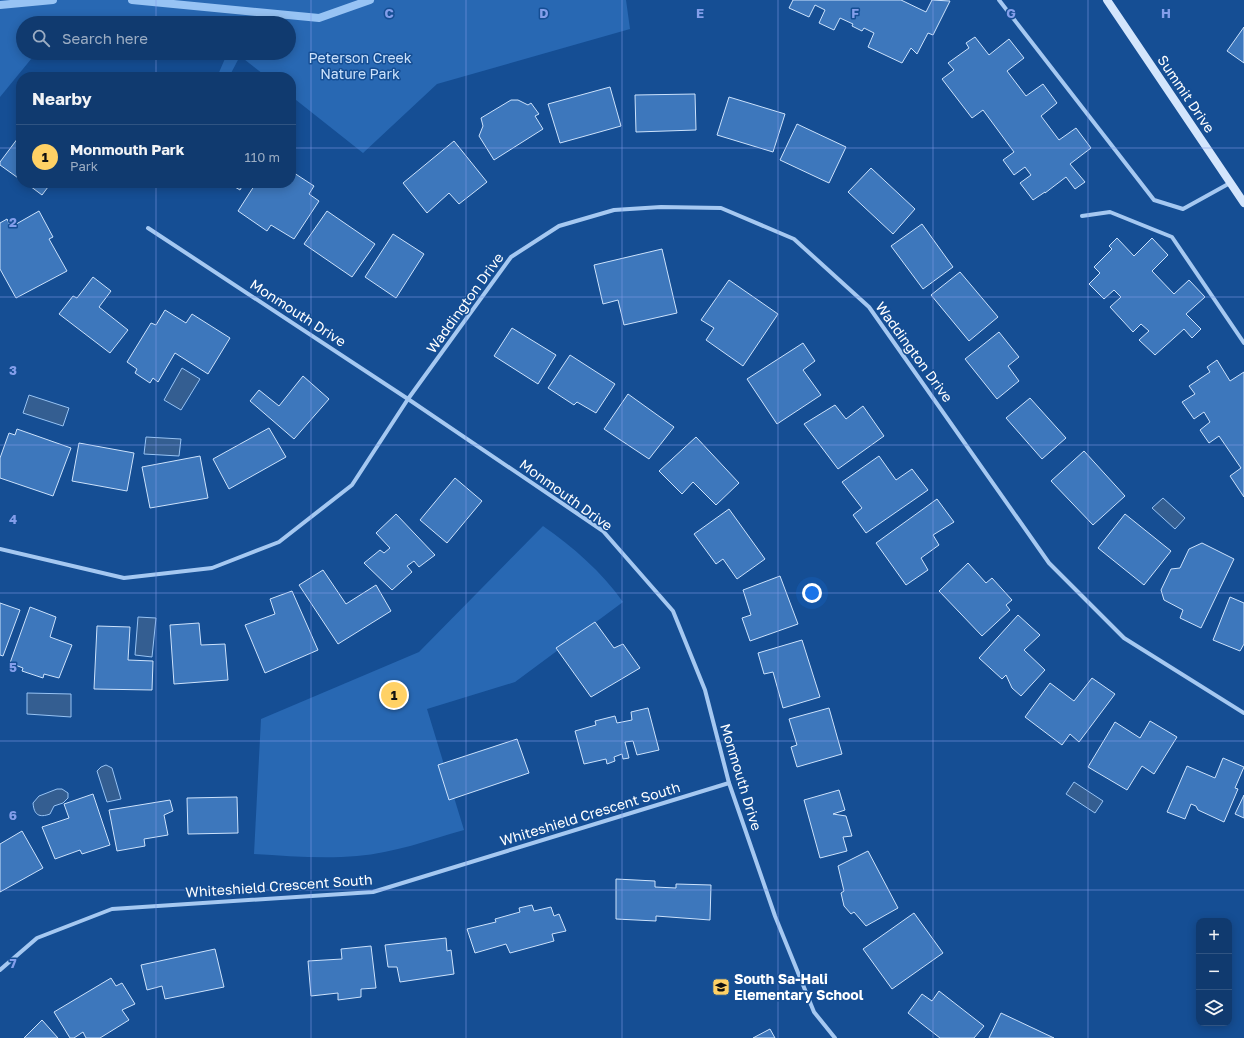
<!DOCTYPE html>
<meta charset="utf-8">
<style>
body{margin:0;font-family:"Golos Text",sans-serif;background:#1e4577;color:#f1f3f6}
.controls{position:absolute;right:12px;bottom:12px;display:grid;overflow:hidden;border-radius:8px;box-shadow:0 2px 10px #0003}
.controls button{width:36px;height:36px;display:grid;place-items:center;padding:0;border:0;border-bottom:1px solid #305482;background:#103a6f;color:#f1f3f6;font:20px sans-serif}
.you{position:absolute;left:812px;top:593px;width:14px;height:14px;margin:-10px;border:3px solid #fff;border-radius:50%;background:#1a73e8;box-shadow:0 0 0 6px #1a73e833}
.badge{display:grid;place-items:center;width:26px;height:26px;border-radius:50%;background:#ffd165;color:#111;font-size:13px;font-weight:700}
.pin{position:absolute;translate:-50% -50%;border:2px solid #fff;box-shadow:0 1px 4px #0006}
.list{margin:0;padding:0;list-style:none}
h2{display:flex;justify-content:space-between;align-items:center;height:52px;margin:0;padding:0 16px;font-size:17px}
h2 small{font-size:13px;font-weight:400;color:#9cadc3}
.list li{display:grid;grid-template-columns:26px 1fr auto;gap:12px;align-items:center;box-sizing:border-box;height:64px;padding:0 16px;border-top:1px solid #305482}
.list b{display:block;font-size:15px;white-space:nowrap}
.list p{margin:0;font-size:13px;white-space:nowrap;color:#9cadc3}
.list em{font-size:13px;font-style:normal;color:#9cadc3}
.icon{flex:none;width:22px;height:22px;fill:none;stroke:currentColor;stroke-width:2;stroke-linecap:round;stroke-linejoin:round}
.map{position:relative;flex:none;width:1244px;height:1038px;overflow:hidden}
.search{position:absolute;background:#103a6f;box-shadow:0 2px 10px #0003;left:16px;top:16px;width:280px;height:44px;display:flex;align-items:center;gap:10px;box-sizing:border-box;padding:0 14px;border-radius:22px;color:#9cadc3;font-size:15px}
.panel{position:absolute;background:#103a6f;box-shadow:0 2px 10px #0003;left:16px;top:72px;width:280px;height:116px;border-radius:16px}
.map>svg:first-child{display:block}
.green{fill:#2868b3}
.water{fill:#345e91;stroke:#97c3f4}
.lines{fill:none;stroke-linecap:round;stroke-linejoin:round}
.stream{stroke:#97c3f4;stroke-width:8}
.building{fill:#3d77bc;stroke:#cce2fc}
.street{stroke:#a5c8f1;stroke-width:4}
.secondary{stroke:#d3e5fc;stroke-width:8}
.grid{fill:none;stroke:#839eea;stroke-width:1;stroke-opacity:0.55}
.labels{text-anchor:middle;stroke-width:3;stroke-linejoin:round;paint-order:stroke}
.park-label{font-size:14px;fill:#cce2fc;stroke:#154e94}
.street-label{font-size:14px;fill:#fff;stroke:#154e94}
.poi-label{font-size:14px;font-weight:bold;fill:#fff;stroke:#154e94;text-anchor:start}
.grid-label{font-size:13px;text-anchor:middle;font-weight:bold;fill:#839eea;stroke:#154e94;stroke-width:3;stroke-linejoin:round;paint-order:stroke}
</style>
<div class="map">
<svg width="1244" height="1038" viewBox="0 0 1244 1038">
<rect width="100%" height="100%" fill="#154e94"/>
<g class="green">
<path d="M0,0H626L630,29L437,84L363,153L291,96V77H267L240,56L229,77H217L227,54L213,53H289V23H23V53H36L0,97Z"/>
<path d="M543,526C573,547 602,572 623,602L515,682L427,709L464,830C429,840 394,853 357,856C323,859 288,856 254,854L261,719L419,652Z"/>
</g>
<g class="water">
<path d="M182,368L200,379L181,410L164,400Z"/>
<path d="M29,395L69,408L63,426L23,413Z"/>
<path d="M146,437L181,439L179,456L144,454Z"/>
<path d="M1163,498L1185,518L1175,529L1152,508Z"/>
<path d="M138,617L156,618L152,657L135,655Z"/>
<path d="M27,693L71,694V717L27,714Z"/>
<path d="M106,765L112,768L121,799L107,802L97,771L101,767Z"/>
<path d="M1074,782L1103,801L1095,813L1066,794Z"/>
<path d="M57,789H62L68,793V798L63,803L54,806L50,814C39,818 34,815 33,803L39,796Z"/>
</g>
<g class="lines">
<g class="stream">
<path d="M132,0L319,18L370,0"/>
<path d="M0,5L53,0"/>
</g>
</g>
<g class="building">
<path d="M793,0H901L926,12L932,0L950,1L933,35L928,33L917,54L911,48L902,63L868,47L874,33L864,28L862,31L852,26L853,24L840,18L834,30L819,23L825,10L815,5L809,17L789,8Z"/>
<path d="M1244,27V63L1227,51Z"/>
<path d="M975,37L989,55L1009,39L1024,58L1007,71L1026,96L1043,84L1057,103L1041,116L1059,140L1076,128L1091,148L1070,164L1085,182L1075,189L1066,177L1045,193V192L1033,200L1020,183L1031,175L1025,167L1014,175L1003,160L1014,152L983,110L972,118L942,79L954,70L948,63L969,48L966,43Z"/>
<path d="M610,87L621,126L560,143L548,104Z"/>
<path d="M695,94L696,130L636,132L635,95Z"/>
<path d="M729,97L785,114L773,152L717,135Z"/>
<path d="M511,100H518L528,105L531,103L539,114L535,116L543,129L494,160L479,136L483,126L481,118Z"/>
<path d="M797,124L846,147L829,183L780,160Z"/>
<path d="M21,134V180L0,165V162Z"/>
<path d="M454,141L487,182L459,204L449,193L427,213L403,183Z"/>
<path d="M871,168L915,209L893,234L848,192Z"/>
<path d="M291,171L314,186L309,194L319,201L294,239L271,225L267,231L238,211L256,183H291Z"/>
<path d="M26,183H51L42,195Z"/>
<path d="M228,183H244L240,190Z"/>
<path d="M39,211L53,237L49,239L67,271L16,298L0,269V223L7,219L11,227Z"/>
<path d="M327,211L375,244L352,277L304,244Z"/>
<path d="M922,224L953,267L923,289L891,246Z"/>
<path d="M393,234L424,254L396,298L365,277Z"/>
<path d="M1117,238L1134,256L1152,238L1168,255L1152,271L1174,294L1189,280L1205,297L1186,314L1201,329L1192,338L1184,329L1155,355L1139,340L1149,331L1141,324L1133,332L1110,307L1121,297L1114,290L1104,299L1089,284L1100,273L1094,267L1112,249L1109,246Z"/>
<path d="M662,249L677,313L624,325L618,300L603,304L594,265Z"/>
<path d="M960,272L998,317L969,341L931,295Z"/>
<path d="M93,277L111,291L99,307L128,330L110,353L59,314L73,296L77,298Z"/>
<path d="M729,280L778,314L743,366L706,340L714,328L701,320Z"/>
<path d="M165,310L186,323L192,314L230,338L208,374L175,353L158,382L153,378L150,383L135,373L137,369L127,362L151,323L156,325Z"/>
<path d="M512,328L556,355L538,384L494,356Z"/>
<path d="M999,332L1019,357L1008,366L1019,381L997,399L965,359Z"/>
<path d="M803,343L815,361L803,370L821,395L777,424L747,379Z"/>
<path d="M570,355L615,384L596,413L577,402L574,405L548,388Z"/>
<path d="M1217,360L1230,381L1244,372V497L1230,476L1241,468L1219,436L1209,443L1200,430L1210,422L1204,412L1194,419L1182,402L1195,394L1189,386L1210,372L1207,367Z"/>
<path d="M303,376L329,399L294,439L250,401L259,390L279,406Z"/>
<path d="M628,394L674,427L649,459L604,429Z"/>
<path d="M1030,398L1066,438L1042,459L1006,418Z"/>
<path d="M835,405L846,419L863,406L884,436L838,469L804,424Z"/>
<path d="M269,428L286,457L229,489L213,459Z"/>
<path d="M17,429L71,448L53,496L0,478V458L9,433L15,435Z"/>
<path d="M696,437L739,483L716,505L693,482L682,494L659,471Z"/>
<path d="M79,443L134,453L127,491L72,481Z"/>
<path d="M1084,451L1125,496L1093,525L1051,481Z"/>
<path d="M200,456L208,498L150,508L142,467Z"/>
<path d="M879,456L896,480L912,469L928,490L866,533L853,515L862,508L842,482Z"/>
<path d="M455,478L482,501L447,543L420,520Z"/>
<path d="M937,499L954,522L933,535L939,545L921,558L928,570L906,585L876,543Z"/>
<path d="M729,509L765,559L737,579L723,559L716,564L694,534Z"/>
<path d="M396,514L435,555L419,567L414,561L407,566L412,572L392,590L364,563L380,550L384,553L390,548L376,533Z"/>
<path d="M1125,514L1171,551L1144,585L1098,548Z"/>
<path d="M1202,543L1234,559L1201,628L1180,618L1183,610L1164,600L1161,590L1171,569L1180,568L1189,549Z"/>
<path d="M968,563L986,583L992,578L1012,600L1006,605L1010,610L982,636L939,591Z"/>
<path d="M323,570L346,604L376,585L391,611L338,644L299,585Z"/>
<path d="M780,576L798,624L750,641L742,618L751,615L743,590Z"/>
<path d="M292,591L318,650L265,673L245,625L275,614L270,599Z"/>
<path d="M1230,597L1244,603V644L1240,651L1213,640Z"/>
<path d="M0,603L20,610L3,656L0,655Z"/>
<path d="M30,607L56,617L50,637L72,645L59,678L44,674L43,678L22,671L23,668L10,663Z"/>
<path d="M1018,615L1040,635L1024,650L1045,670L1021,696L1012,688L1006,675L1002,679L979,658Z"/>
<path d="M595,622L614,648L623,644L640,668L591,697L556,648Z"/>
<path d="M199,623L201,645L225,644L228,680L174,684L170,625Z"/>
<path d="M97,626L130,627L128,660L153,661L152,690L94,689Z"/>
<path d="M802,640L820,697L783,708L773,672L764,674L758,653Z"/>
<path d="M1092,678L1115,694L1079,742L1070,734L1062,745L1025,717L1050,683L1074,701Z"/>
<path d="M648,708L659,750L637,755L633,741L625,742L629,758L623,759L622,754L614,757L615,761L607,764L606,759L584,764L575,731L596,725L595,721L615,716L617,723L632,720L631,712Z"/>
<path d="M829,708L842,754L797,767L791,747L797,745L789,719Z"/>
<path d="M1150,721L1177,737L1154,774L1142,766L1127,790L1088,767L1115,722L1140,738Z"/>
<path d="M517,739L529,773L449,800L438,765Z"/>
<path d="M1223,758L1244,767L1235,788L1238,789L1224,822L1198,810L1196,806L1191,804L1185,819L1167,812L1187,766L1215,778Z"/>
<path d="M839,790L845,810L833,814L846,816L852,836L843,837L847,851L820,858L804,800Z"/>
<path d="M93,794L110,845L82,854L80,850L55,859L42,827L69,818L64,804Z"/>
<path d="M1244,795V818L1235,814Z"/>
<path d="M237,797L238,833L188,834L187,798Z"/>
<path d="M170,800L173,811L164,815L168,835L144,839L145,846L117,851L109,810Z"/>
<path d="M22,831L43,868L0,892V844Z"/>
<path d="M868,851L898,908L866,926L854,912L851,914L844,906L841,893L844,891L838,866Z"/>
<path d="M616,879L655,881V887L676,888V884L711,885L710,920L656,916V921L616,919Z"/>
<path d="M532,905L534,911L551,907L554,916L559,914L566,931L552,934L554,941L510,953L506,944L475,953L467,929L496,922L495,919L520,912L519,908Z"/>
<path d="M914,913L943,953L892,989L863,949Z"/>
<path d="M446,938L447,951L451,950L454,974L400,982L397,967H388L385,945Z"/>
<path d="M371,946L376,988L361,989V997L338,1000V993L311,996L308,961L342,959L341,949Z"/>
<path d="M215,949L224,987L165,999L162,986L147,990L141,965Z"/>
<path d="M111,978L116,986L122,983L135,1004L122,1010L129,1020L100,1038H86L83,1032L74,1038H70L54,1012Z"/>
<path d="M939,991L984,1026L974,1038H940L908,1013L922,994L932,1001Z"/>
<path d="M1001,1013L1054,1038H989Z"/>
<path d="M42,1020L58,1038H24Z"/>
<path d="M770,1029L775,1038H753Z"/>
</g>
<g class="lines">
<g class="street">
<path d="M999,0L1154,200L1183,209L1230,183"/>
<path d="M1082,216L1110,212L1172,237L1244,343"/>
<path d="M148,228L408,399L603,531L673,611L705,690L729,783L775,916L814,1012L835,1038"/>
<path d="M0,549L124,578L212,568L279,542L352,485L408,399L511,257L559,226L614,210L661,207L721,208L794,239L869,307L1049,563L1124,638L1244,713"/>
<path d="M0,970L37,938L112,909L373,892L729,783"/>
</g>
<path class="secondary" d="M1107,0L1244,203"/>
</g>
<path class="grid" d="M156,0V23M311,0V1038M466,0V1038M622,0V1038M778,0V1038M933,0V1038M1088,0V1038M156,53V77M0,148H21M291,148H1244M156,183V1038M0,297H1244M0,445H1244M0,593H1244M0,741H1244M0,890H1244"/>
<defs>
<symbol id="school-square" viewBox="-11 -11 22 22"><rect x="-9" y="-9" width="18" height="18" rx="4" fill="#ffd165" stroke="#154e94"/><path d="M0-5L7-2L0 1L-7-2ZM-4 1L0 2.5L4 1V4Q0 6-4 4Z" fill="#111"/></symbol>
</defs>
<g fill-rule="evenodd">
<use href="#school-square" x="711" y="977" width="20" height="20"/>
</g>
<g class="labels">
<g class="park-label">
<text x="360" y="63">Peterson Creek<tspan x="360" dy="16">Nature Park</tspan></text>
</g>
<g class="street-label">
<text transform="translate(1186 94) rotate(56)" y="5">Summit Drive</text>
<text transform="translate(465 303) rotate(-54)" y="5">Waddington Drive</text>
<text transform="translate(298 313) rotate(33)" y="5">Monmouth Drive</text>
<text transform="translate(914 352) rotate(54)" y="5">Waddington Drive</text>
<text transform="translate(566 495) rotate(36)" y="5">Monmouth Drive</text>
<text transform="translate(741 777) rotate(73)" y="5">Monmouth Drive</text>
<text transform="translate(590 814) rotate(-17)" y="5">Whiteshield Crescent South</text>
<text transform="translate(279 886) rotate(-4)" y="5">Whiteshield Crescent South</text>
</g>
<g class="poi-label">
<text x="734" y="984">South Sa-Hali<tspan x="734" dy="16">Elementary School</tspan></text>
</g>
</g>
<g class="grid-label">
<text x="389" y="18">C</text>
<text x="544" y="18">D</text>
<text x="700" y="18">E</text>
<text x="855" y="18">F</text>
<text x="1011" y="18">G</text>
<text x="1166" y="18">H</text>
<text x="13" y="227">2</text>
<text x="13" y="375">3</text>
<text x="13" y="524">4</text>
<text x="13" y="672">5</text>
<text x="13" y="820">6</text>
<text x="13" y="968">7</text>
</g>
</svg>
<div class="controls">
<button>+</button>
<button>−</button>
<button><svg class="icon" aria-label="layers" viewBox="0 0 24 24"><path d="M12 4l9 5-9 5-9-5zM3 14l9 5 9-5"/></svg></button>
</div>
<div class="you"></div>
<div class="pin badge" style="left:394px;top:695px">1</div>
<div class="search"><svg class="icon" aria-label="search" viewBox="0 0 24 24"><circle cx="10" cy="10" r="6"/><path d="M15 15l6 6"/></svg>Search here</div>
<section class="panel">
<h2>Nearby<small></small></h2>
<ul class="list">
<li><span class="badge">1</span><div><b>Monmouth Park</b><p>Park</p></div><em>110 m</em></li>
</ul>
</section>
</div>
